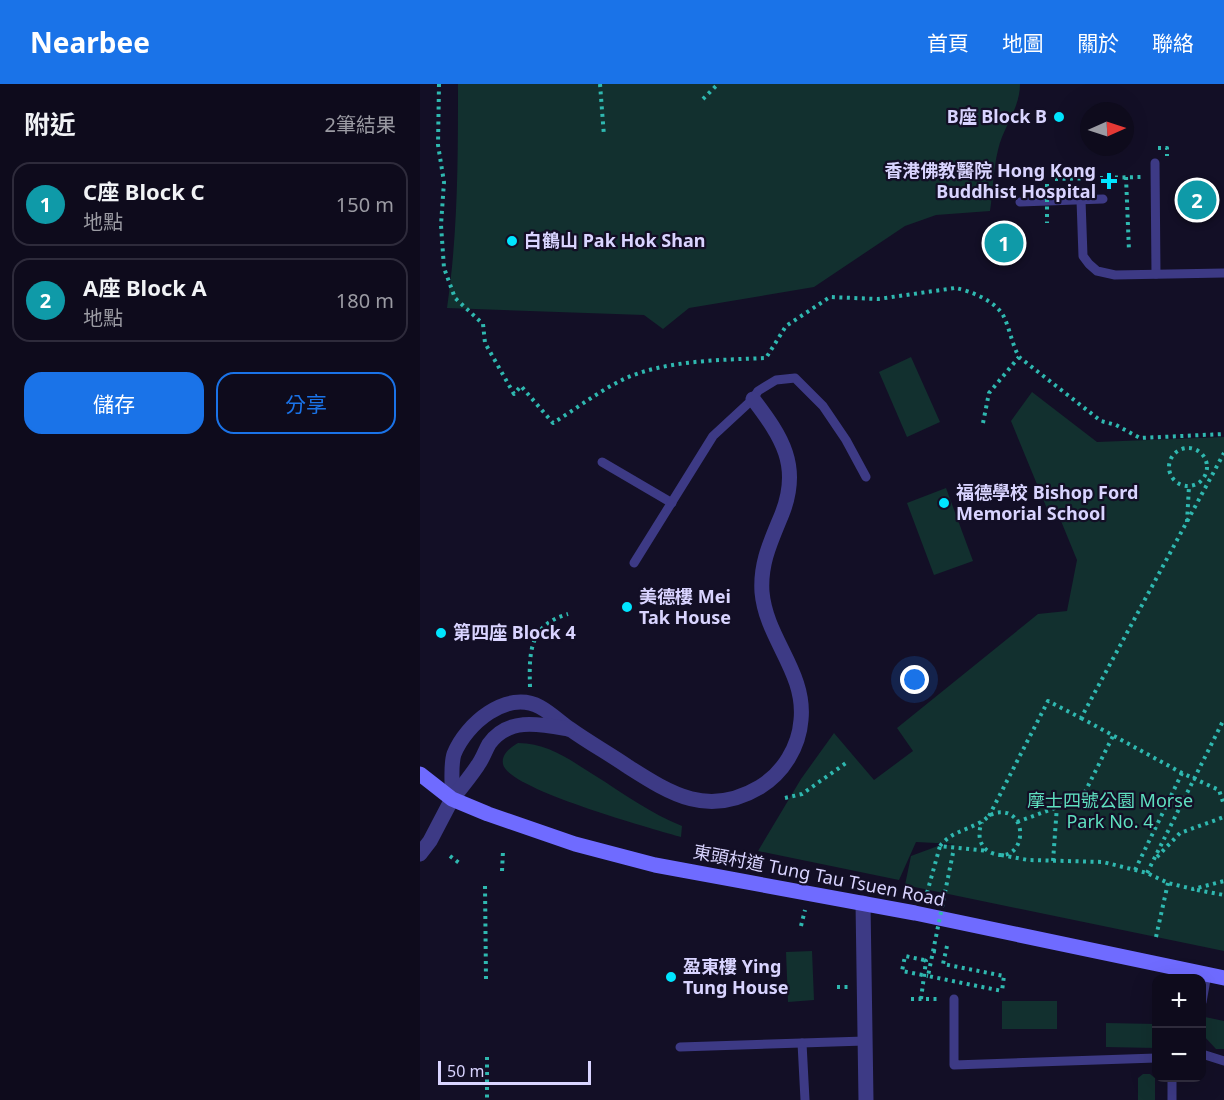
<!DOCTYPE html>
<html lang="zh-TW">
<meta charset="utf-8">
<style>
body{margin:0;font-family:"Noto Sans","Noto Sans TC",sans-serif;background:#171425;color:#f1f3f6}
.controls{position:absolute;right:18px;bottom:18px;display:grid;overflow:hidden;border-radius:12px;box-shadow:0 6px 24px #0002}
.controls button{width:54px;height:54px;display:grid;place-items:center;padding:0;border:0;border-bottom:2px solid #2e2b3b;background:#0e0b1c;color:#f1f3f6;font:30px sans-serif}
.compass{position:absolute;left:660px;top:18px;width:54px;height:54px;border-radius:50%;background:#0e0b1c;box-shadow:0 6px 24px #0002;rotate:87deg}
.scale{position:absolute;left:18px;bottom:15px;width:153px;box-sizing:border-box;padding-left:6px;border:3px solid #d9d4ff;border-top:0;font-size:16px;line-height:21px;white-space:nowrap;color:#d9d4ff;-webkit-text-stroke:4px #130f26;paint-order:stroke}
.you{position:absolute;left:495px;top:596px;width:21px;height:21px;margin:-15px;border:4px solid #fff;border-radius:50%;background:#1a73e8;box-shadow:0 0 0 9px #1a73e833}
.badge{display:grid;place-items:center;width:39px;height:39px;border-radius:50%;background:#1a73e8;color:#fff;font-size:20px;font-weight:700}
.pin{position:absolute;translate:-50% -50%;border:3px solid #fff;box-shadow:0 2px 6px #0006}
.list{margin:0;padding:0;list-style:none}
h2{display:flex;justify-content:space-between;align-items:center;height:78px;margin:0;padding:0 24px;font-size:26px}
h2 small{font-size:20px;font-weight:400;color:#9b9ba3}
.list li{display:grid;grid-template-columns:39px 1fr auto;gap:18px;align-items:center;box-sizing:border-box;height:84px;margin:0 12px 12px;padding:0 12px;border:2px solid #2e2b3b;border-radius:18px}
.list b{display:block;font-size:22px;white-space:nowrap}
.list p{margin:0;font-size:20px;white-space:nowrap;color:#9b9ba3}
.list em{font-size:20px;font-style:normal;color:#9b9ba3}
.actions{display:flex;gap:12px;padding:18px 24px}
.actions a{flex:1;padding:14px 0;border:2px solid #1a73e8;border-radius:18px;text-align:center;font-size:21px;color:#1a73e8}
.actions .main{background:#1a73e8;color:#fff}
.map{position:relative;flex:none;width:804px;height:1016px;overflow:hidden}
header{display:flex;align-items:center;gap:36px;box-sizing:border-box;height:84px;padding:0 30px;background:#1a73e8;color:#fff}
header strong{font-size:28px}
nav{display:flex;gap:33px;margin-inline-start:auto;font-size:21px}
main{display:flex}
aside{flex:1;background:#0e0b1c}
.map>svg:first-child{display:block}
.green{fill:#12302f}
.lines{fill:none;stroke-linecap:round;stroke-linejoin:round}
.path{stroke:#2fb8b0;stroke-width:4;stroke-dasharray:3 4.5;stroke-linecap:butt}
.service{stroke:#3d3a85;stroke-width:9}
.minor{stroke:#3d3a85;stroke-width:15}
.tertiary{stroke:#3d3a85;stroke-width:15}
.secondary{stroke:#6f6bff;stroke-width:15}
.path-bridge{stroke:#2fb8b0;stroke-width:4;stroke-dasharray:3 4.5;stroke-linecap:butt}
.poi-dot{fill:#00e5ff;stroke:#130f26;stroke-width:2}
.labels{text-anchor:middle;stroke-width:4.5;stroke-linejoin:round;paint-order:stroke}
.poi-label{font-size:18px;font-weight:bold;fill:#d9d4ff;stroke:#130f26;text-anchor:start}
.park-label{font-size:18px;fill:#5fe0c0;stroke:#130f26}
.street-label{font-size:18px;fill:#d9d4ff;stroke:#130f26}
</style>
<header>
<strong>Nearbee</strong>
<nav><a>首頁</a><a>地圖</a><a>關於</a><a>聯絡</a></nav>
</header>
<main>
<aside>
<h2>附近<small>2筆結果</small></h2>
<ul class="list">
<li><span class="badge" style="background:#0f9aa8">1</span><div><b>C座 Block C</b><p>地點</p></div><em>150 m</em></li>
<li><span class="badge" style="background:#0f9aa8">2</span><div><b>A座 Block A</b><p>地點</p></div><em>180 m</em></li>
</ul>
<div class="actions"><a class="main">儲存</a><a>分享</a></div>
</aside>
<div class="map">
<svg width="804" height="1016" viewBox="0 0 804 1016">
<rect width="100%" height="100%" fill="#130f26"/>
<g class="green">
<path d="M38,0H600C600,25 583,43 578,66C573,86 573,107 570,127L516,131L485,142L394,203L269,224L243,245L224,231L27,224C38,148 38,77 38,0Z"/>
<path d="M491,273L520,338L487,353L459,288Z"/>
<path d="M612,308L677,358L804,353V867L485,801L491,772L518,762L536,760L496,758L479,796L338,767L381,695L414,649L454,696L493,667L477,644L618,530L647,527L657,476L641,437L628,427L591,337Z"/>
<path d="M526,404L553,477L514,491L487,419Z"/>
<path d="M98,659C128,659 150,676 174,691C203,709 231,730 262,742L261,753C234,745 87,705 83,680C81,670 91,663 98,659Z"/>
<path d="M392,867L394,916L368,918L366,868Z"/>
<rect x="582" y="917" width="55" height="28"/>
<path d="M785,933L804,937V965H796L783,951Z"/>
<path d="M686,939L736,940V964L686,963Z"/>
<path d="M723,990H730L735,994V1016H718V994Z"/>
</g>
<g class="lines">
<g class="path">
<path d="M19,0L18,61L24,98L21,141L24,184L35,214L63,240L65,259L94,310L101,302L133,339C156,325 179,307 204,295C245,276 302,276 346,274L366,242L410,213L458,215L535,204C551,207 576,217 584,233C590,246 592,260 599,273L681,337L696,341L720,354L804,350"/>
<path d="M180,0L184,52"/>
<path d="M283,15L298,0"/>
<path d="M738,64H747V72"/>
<path d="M706,93L709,167"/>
<path d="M635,95L721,93"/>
<path d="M563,339L569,309L599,273"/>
<circle cx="768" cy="383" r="19"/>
<path d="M767,438L769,402"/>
<path d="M110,603C109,568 109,541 148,530"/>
<path d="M661,634L762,689L799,706L804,721"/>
<path d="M365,714L382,710L426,679"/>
<path d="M569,732L628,617L661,634L804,369"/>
<path d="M597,738L662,714L693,652"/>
<path d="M520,762C530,749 544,747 559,739C565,737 568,731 575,729C611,721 607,783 572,769C559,764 557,750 562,738"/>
<path d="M581,771L608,776L683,778L727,789L748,799L773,805L804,797"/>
<path d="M30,772L42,781"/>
<path d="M737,773L760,749L804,733"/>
<path d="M633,777L637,722"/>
<path d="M715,786L762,689"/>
<path d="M82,787L83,767"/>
<path d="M727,789L804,635"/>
<path d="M65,802L66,896"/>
<path d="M777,806L804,811"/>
<path d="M507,809L520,762L568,767"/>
<path d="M381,842L385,826"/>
<path d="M736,853L748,799"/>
<path d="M527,862L523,880L584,892L582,907"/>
<path d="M513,867L520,868"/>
<path d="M417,903H429"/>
<path d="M491,915H520"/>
<path d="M501,915L506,877L504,876"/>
<path d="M67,973V1016"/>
</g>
<g class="service">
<path d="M735,79L736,190"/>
<path d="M661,116L663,172L669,180L677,187L695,191L804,189"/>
<path d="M600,118L683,115"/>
<path d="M182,378L252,419"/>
<path d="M214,479L293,352L333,315L338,307L356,296L375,294L403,322L426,356L446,393"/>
<path d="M534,915V981L736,974"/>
<path d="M782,918L787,890"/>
<path d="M382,959L385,1016"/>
<path d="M260,963L445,957"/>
<path d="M782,970L804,977"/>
<path d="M752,994V1016"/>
</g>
<g class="minor">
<path d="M32,715C33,702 30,682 34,670C46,640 87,605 120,623C131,629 140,638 150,645C168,658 188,669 207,682C251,710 288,734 340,703C363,689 379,663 381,636C386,588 346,555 342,508C340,479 351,457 362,430C381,382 362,353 333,315"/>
<path d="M32,715C41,704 50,693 58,681C63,674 65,667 69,660C88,633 120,640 148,645"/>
<path d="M443,819L446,1016"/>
</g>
<path class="tertiary" d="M0,770L10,757L32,715"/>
<path class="secondary" d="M0,690L32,715L68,730L155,760L235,781L495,829L804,894"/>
<g class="path-bridge">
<path d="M627,100V139"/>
<path d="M533,769L508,892L582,907"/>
<path d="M504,876L485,872L482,887L508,892"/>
</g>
</g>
<g class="poi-dot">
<circle cx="639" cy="33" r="6"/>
<path d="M686 88h6v6h6v6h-6v6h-6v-6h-6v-6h6z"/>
<circle cx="92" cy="157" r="6"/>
<circle cx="524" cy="419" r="6"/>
<circle cx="207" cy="523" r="6"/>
<circle cx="21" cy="549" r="6"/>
<circle cx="251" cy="893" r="6"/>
</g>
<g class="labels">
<g class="poi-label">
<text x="627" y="39" text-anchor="end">B座 Block B</text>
<text x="676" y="93" text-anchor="end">香港佛教醫院 Hong Kong<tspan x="676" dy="21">Buddhist Hospital</tspan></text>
<text x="104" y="163">白鶴山 Pak Hok Shan</text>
<text x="536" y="415">福德學校 Bishop Ford<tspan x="536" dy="21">Memorial School</tspan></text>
<text x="219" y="519">美德樓 Mei<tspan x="219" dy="21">Tak House</tspan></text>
<text x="33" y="555">第四座 Block 4</text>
<text x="263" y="889">盈東樓 Ying<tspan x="263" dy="21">Tung House</tspan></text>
</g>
<g class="park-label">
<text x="690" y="723">摩士四號公園 Morse<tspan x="690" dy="21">Park No. 4</tspan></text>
</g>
<g class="street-label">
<text transform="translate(399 792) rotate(11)" y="6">東頭村道 Tung Tau Tsuen Road</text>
</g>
</g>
</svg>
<div class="controls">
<button>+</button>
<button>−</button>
</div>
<svg class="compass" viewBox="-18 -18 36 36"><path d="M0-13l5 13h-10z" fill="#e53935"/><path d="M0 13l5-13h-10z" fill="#9b9ba3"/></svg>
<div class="scale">50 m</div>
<div class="you"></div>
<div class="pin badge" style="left:584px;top:159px;background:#0f9aa8">1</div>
<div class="pin badge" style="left:777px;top:116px;background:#0f9aa8">2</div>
</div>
</main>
